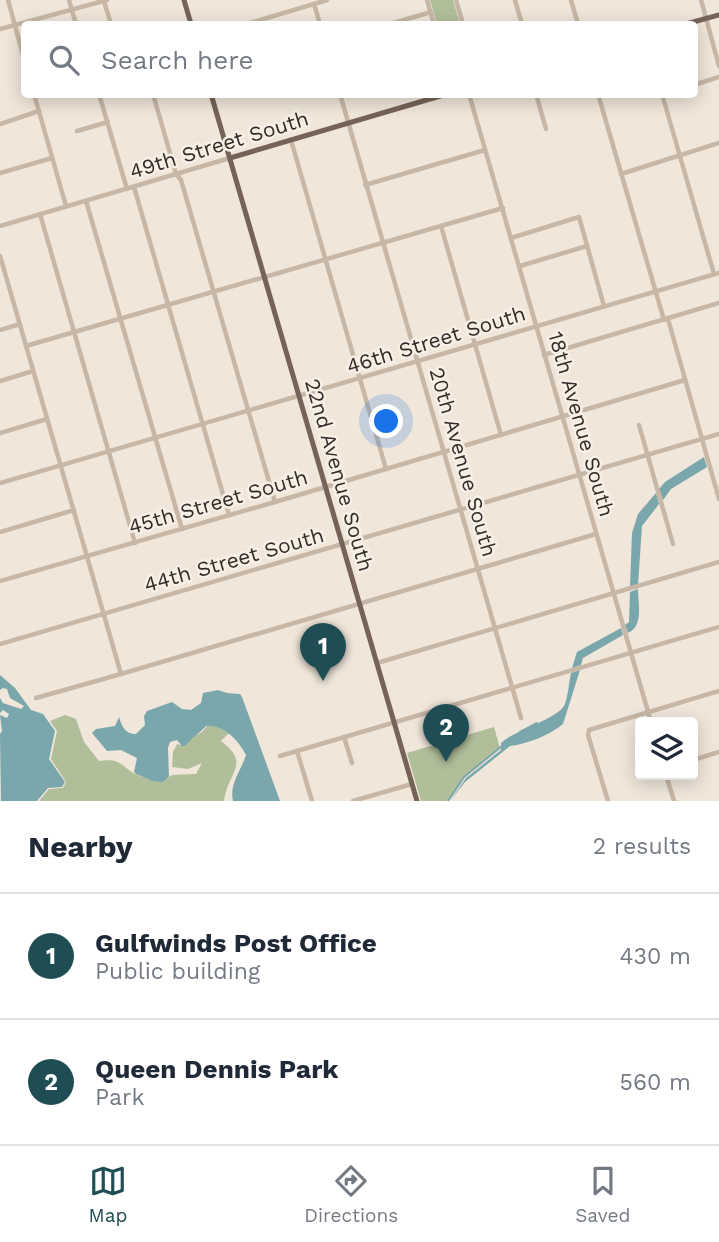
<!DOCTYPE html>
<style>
body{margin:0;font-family:"Work Sans",sans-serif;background:#f6f6f7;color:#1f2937}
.controls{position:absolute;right:21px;bottom:21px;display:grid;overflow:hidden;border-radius:7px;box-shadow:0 4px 18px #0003}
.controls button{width:63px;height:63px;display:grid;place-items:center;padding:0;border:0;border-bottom:2px solid #e0e1e3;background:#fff;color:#1f2937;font:35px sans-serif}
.you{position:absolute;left:387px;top:422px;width:24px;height:24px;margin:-18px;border:5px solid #fff;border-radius:50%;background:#1a73e8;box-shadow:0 0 0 10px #1a73e833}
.badge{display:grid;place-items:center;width:46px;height:46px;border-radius:50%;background:#1e4d53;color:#fff;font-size:23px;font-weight:700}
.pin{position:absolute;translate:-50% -58px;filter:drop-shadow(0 2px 4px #0008)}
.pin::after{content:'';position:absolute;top:37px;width:24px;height:21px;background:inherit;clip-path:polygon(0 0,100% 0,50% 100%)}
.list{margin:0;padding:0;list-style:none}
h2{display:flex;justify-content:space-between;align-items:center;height:91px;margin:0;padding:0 28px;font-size:30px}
h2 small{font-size:23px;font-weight:400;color:#747a83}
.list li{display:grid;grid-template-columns:46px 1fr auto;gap:21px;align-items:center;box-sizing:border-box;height:126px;padding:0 28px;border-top:2px solid #e0e1e3}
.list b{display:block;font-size:26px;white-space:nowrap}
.list p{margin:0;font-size:23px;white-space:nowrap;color:#747a83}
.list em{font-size:23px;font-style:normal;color:#747a83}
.icon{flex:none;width:38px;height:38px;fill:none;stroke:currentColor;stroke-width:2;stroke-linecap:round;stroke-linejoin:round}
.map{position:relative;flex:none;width:719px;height:801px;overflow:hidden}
.search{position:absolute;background:#fff;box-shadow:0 4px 18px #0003;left:21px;right:21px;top:21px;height:77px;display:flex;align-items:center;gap:18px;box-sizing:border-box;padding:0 24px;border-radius:7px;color:#747a83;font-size:26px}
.sheet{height:343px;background:#fff}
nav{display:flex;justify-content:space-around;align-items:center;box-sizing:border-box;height:98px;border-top:2px solid #e0e1e3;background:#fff;font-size:19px;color:#747a83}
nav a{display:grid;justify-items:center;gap:4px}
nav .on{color:#1e4d53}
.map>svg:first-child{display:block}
.green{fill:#b1be9a}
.water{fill:#7aa7ac}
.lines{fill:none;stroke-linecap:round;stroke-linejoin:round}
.stream{stroke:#7aa7ac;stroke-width:2}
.minor{stroke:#c7b7a6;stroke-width:4.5}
.major{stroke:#756358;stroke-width:5}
.labels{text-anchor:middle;stroke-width:5;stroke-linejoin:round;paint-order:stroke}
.street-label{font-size:21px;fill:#342b27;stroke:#f8f0e6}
</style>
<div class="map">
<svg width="719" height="801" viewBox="0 0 719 801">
<rect width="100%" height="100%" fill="#f0e6da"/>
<g class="green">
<path d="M430,0H453L460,24H437Z"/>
<path d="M65,715L76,719L84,742L99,761C120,758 119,764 135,774C143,778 154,779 163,782L172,775L196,774L202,763L188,769L172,767L173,752L177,744L185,746L190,739L202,732L208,725L216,726L229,733L221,741C252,764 227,773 224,801H39L49,789L63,788L66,782L51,759L57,731L50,721Z"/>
<path d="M494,727L500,748L464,777L448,801H421L407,753Z"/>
</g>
<g class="water">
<path d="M704,457L707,467L671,489L663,500L659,489L665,482Z"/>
<path d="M656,493L659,504L642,526L638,585L630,587L632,533L638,514Z"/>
<path d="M638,589C638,604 644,626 628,633L625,625L629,622L630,592Z"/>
<path d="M621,628L623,635L583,658L581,665L572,668L577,652Z"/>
<path d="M580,670L563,724C550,735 527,744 510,746L465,782L450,801L466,778L501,750V743C515,730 555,720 564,706C568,698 569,682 571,673Z"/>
<path d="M0,675L15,688L31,710L43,714L55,731L49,759L65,782L62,787L48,788L37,801H1L0,734L2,731L0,715L7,718L9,714L3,710L0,713V698L3,703L21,709L24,706L10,698L7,689L3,688L0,690Z"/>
<path d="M218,690L227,693L240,694L242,697L280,801H233C229,784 241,771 246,755C239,741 223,724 206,726C199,734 192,737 185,746H182L177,740L170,742L168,748L169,777L163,782L153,781L136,774L134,772L137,758L121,750L107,751L92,733L96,729L115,726L119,717C121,724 125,735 136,734L145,725L144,716L147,711L172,702L182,709L191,710L201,703L203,693Z"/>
</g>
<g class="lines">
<g class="stream">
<path d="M520,732L537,723"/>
<path d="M448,801L464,777L502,746"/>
</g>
<g class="minor">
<path d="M8,0L24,59"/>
<path d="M69,0L76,24"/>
<path d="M427,0L434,24"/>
<path d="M456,0L463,24"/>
<path d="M515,0L522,24"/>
<path d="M571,0L578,24"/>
<path d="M701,0L719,66"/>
<path d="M104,1L111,24"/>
<path d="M314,4L320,24"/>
<path d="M247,24L327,0"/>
<path d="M390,24L431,12"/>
<path d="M0,29L107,0"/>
<path d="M694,85L719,77"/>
<path d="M34,94L66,206"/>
<path d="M99,94L127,189"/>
<path d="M153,94L176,174L181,180L275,502"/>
<path d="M340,94L521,718"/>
<path d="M469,94L651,722"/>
<path d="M536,94L546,129"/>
<path d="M598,94L664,320"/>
<path d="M662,94L714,274"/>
<path d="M0,124L39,111"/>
<path d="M77,131L108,122"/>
<path d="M291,140L386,469"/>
<path d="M0,173L52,158"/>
<path d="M621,174L719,143"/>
<path d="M365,185L485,150"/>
<path d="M134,187L229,515"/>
<path d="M86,201L182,529"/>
<path d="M40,214L135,543"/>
<path d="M0,226L230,158"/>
<path d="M441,226L501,435"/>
<path d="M511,238L579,217L604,306"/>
<path d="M0,256L121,674"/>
<path d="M520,266L587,246"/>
<path d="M668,319L719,499"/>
<path d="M0,330L20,324"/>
<path d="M26,346L503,208"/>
<path d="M544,355L719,303"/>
<path d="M0,381L33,371"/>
<path d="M639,425L673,544"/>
<path d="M0,433L47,419"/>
<path d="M0,483L719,273"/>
<path d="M0,532L74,510"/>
<path d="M0,581L275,502L685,380"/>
<path d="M0,644L719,434"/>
<path d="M377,663L719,562"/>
<path d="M36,698L121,674L596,534"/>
<path d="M344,737L352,763"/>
<path d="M297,751L312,801"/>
<path d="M280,756L719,627"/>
<path d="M693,760L719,752"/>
<path d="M666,775L674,801"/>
<path d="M353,801L412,784"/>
<path d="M608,801L588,735L589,730L719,691"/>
</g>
<g class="major">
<path d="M184,0L191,24"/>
<path d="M686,24L719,15"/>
<path d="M211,94L417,801"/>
<path d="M230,158L447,94"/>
</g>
</g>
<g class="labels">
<g class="street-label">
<text transform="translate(219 145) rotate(-17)" y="7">49th Street South</text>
<text transform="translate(436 340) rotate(-17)" y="7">46th Street South</text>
<text transform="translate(581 424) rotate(74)" y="7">18th Avenue South</text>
<text transform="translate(463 462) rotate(74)" y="7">20th Avenue South</text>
<text transform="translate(339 475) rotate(74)" y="7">22nd Avenue South</text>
<text transform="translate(218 502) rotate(-16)" y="7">45th Street South</text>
<text transform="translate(234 560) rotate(-16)" y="7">44th Street South</text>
</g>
</g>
</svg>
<div class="controls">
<button><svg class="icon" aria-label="layers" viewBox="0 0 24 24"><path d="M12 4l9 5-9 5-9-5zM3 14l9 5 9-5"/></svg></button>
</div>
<div class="you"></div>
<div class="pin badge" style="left:323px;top:681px">1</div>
<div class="pin badge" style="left:446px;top:762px">2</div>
<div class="search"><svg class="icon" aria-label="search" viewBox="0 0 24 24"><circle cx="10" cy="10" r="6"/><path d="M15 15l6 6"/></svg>Search here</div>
</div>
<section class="sheet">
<h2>Nearby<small>2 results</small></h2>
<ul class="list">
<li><span class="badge">1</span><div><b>Gulfwinds Post Office</b><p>Public building</p></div><em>430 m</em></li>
<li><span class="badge">2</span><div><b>Queen Dennis Park</b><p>Park</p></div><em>560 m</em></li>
</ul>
</section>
<nav>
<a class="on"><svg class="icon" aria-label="map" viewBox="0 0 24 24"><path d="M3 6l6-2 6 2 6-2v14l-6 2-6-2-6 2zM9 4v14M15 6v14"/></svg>Map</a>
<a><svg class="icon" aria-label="directions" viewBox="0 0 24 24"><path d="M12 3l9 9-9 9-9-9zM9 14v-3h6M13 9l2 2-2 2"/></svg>Directions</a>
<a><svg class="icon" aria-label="saved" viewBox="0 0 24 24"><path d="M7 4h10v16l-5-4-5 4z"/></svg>Saved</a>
</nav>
